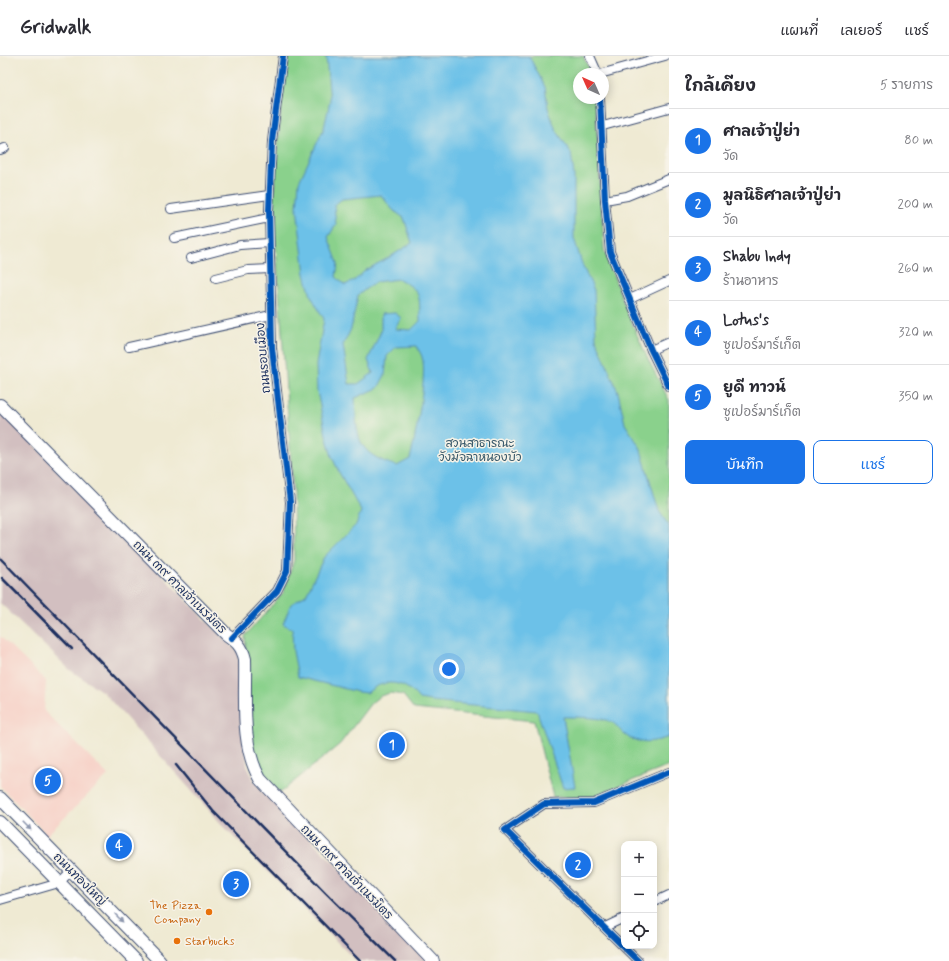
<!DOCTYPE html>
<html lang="th">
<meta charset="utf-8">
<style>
body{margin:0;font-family:Mynerve,"Playpen Sans Thai",sans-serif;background:#f2f2f3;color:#2b2b33}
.controls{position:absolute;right:12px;bottom:12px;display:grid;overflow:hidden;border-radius:8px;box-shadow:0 2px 10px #0003}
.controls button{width:36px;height:36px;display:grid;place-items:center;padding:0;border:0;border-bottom:1px solid #e1e1e2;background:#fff;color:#2b2b33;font:20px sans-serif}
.compass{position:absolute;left:573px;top:12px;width:36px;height:36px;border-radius:50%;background:#fff;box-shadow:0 2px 10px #0003;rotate:315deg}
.you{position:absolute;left:449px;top:613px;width:14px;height:14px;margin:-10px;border:3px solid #fff;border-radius:50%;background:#1a73e8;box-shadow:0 0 0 6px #1a73e833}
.badge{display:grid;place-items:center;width:26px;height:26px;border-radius:50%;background:#1a73e8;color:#fff;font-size:13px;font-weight:700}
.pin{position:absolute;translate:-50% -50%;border:2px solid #fff;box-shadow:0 1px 4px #0006}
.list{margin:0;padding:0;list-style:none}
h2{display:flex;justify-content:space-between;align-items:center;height:52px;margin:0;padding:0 16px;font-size:17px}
h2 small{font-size:13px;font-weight:400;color:#7c7c81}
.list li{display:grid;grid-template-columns:26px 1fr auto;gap:12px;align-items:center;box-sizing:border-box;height:64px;padding:0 16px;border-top:1px solid #e1e1e2}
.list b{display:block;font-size:15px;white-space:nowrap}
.list p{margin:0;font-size:13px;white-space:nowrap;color:#7c7c81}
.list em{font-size:13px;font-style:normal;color:#7c7c81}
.actions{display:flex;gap:8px;padding:12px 16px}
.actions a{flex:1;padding:9px 0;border:1px solid #1a73e8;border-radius:8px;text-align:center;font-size:14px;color:#1a73e8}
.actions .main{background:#1a73e8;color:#fff}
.icon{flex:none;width:22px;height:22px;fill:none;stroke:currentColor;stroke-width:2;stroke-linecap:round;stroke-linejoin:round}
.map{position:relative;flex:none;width:669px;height:905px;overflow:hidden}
header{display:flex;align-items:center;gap:24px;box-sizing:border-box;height:56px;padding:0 20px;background:#fff;border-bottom:1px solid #e1e1e2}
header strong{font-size:19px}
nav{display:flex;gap:22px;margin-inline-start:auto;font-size:14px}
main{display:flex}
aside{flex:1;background:#fff}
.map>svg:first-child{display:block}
.built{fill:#f7d1c7}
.industrial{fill:#d2bfc0}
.green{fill:#8ad18c;stroke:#528075}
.water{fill:#6cc1e8;stroke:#4478a3;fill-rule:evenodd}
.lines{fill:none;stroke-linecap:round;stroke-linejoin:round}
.street-casing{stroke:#3b4b70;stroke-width:10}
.secondary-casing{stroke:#3b4b70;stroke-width:14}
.street{stroke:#fff;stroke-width:8}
.secondary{stroke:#fff;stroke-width:12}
.rail{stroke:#1b2f5e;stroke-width:2.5}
.cycleway-casing{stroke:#f7f3e8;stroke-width:8}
.cycleway{stroke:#0057b8;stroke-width:6}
.oneway{fill:#8d97ae}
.food-dot{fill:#e8710a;stroke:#f7f3e8;stroke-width:1.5}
.labels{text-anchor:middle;stroke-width:3;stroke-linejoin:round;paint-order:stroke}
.street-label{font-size:12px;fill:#1b2f5e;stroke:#f7f3e8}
.park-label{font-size:12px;fill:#37586a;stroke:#f7f3e8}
.food-label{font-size:12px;fill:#c56008;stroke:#f7f3e8;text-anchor:end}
</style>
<header>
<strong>Gridwalk</strong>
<nav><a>แผนที่</a><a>เลเยอร์</a><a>แชร์</a></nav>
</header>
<main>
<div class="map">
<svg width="669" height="905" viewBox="0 0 669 905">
<rect width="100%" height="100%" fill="#f7f3e8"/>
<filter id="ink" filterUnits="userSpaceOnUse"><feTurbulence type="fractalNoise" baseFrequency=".025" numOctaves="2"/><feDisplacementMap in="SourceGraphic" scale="8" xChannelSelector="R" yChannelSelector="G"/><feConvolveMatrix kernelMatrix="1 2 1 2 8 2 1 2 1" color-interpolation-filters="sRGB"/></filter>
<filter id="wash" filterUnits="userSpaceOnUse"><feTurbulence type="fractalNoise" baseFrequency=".012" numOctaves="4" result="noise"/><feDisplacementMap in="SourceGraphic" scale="16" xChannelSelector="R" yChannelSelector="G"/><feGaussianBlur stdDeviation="0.9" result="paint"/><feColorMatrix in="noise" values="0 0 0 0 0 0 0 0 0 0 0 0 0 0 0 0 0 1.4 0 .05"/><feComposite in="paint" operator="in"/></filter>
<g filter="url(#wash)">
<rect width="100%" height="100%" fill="#efead3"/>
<path class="built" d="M0,580L46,625L44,655L108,719L47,779L0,730Z"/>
<path class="industrial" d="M0,354L238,597L247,709L253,723L428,905H356L225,772L103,636L70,614L0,547Z"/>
<path class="green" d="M289,0H583L592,18H579V42H595L604,194L627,256L648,303L669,344V710L591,741H553L534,665L414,653L403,639L390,637L380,640L371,647L340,688L280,737L262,715L253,692L245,580L283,537L294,504L293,434L273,148L283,30Z"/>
<path class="water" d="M326,0H529L545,31L548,52L555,72L571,97L574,119V182L583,211L594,234L596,283L618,336L625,368L640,391L659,455L669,470V681C655,686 639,689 625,679C621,676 617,669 612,666C601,661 576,661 563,661L575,731L563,732L537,655L431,645L419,643C406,625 384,621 367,637L358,636L298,621L293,595L292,573L283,568L291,548L306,539L324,501L356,469L361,455L340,418L332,401L326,379L317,335L316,309L324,263L311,240L305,218L297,151L299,126L324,72L330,45ZM381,139L393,154L404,162L412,187L390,201L366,214L355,224L345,229L336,221L338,207L328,181L336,169L334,149L342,143ZM399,223C423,236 419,240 420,265L411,274L395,273L401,262L395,257L381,258V275L368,304L373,317L358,328H349L343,289L351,273L358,239L375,226ZM416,290C418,293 421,297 422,301C428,318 415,383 410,403L397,410C355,397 357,382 355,342L378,332L385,319L387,300L396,291Z"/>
</g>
<g filter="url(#ink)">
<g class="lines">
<defs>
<g id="street">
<path d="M590,0L598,18"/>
<path d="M600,18L665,0"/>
<path d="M600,42L605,144L610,196L651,294L669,331"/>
<path d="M603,70L669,52"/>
<path d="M0,94L5,92"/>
<path d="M605,144L627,140L669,123"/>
<path d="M171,153L269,139"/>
<path d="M174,182L269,162"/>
<path d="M191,202L240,189L269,187"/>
<path d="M216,222L248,214L270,213"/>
<path d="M630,243L669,225"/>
<path d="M129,291L271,259"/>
<path d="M651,294L669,286"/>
<path d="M232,582L277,535L287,515L290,446L272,292L269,155L272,85L283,0"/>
<path d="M0,844L59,827L72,814"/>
<path d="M654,846L669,839"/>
<path d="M605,871L624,862"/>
<path d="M638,905L505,774L544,748L594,747L669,716"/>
</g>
<g id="secondary">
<path d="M0,349L226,578C236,585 242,590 245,603C246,642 240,688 260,723L433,905"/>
<path d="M0,742L160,905"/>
<path d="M0,766L136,905"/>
</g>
</defs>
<use href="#street" class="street-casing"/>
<use href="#secondary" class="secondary-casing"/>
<use href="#street" class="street"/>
<use href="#secondary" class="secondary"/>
<g class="rail">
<path d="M0,502L326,837L395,905"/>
<path d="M2,522L72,593"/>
<path d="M176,709L213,755L360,905"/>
</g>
<defs>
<g id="cycleway">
<path d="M600,42L605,144L610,196L651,294L669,331"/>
<path d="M232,582L277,535L287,515L290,446L272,292L269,155L272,85L283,0"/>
<path d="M638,905L505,774L544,748L594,747L669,716"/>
</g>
</defs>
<use href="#cycleway" class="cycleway-casing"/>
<use href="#cycleway" class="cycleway"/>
</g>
<defs><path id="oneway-solid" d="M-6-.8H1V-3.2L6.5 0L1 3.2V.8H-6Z"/></defs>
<g class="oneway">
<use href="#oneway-solid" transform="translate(27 770) rotate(45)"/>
<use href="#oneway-solid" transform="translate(119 862) rotate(46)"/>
</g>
</g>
<g class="food-dot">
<circle cx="209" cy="856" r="4"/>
<circle cx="177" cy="885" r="4"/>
</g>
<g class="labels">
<g class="street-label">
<text transform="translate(263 302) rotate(-95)" y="4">ถนนรอบเมือง</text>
<text transform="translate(180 531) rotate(45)" y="4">ถนน ๓๙ ศาลเจ้าเนรมิตร</text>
<text transform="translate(347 816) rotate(46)" y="4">ถนน ๓๙ ศาลเจ้าเนรมิตร</text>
<text transform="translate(80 823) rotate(45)" y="4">ถนนทองใหญ่</text>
</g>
<g class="park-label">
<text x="480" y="391">สวนสาธารณะ<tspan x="480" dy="14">วังมัจฉาหนองบัว</tspan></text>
</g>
<g class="food-label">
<text x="201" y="853">The Pizza<tspan x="201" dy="14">Company</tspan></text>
<text x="185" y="889" text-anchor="start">Starbucks</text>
</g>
</g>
</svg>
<div class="controls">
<button>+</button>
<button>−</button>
<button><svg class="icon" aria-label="locate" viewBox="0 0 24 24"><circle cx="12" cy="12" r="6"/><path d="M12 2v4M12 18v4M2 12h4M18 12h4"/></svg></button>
</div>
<svg class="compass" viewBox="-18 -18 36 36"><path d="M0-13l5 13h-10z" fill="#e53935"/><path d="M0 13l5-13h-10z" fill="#7c7c81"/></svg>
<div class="you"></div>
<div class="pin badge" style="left:392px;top:689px">1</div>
<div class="pin badge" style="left:578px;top:809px">2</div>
<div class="pin badge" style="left:236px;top:828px">3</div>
<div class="pin badge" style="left:119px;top:790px">4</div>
<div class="pin badge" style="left:48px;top:725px">5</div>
</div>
<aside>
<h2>ใกล้เคียง<small>5 รายการ</small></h2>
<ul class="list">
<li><span class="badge">1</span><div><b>ศาลเจ้าปู่ย่า</b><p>วัด</p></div><em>80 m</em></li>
<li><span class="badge">2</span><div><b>มูลนิธิศาลเจ้าปู่ย่า</b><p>วัด</p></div><em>200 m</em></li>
<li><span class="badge">3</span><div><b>Shabu Indy</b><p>ร้านอาหาร</p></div><em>260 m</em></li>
<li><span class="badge">4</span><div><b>Lotus's</b><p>ซูเปอร์มาร์เก็ต</p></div><em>320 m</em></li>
<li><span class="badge">5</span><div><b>ยูดี ทาวน์</b><p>ซูเปอร์มาร์เก็ต</p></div><em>350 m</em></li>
</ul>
<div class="actions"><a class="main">บันทึก</a><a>แชร์</a></div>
</aside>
</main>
